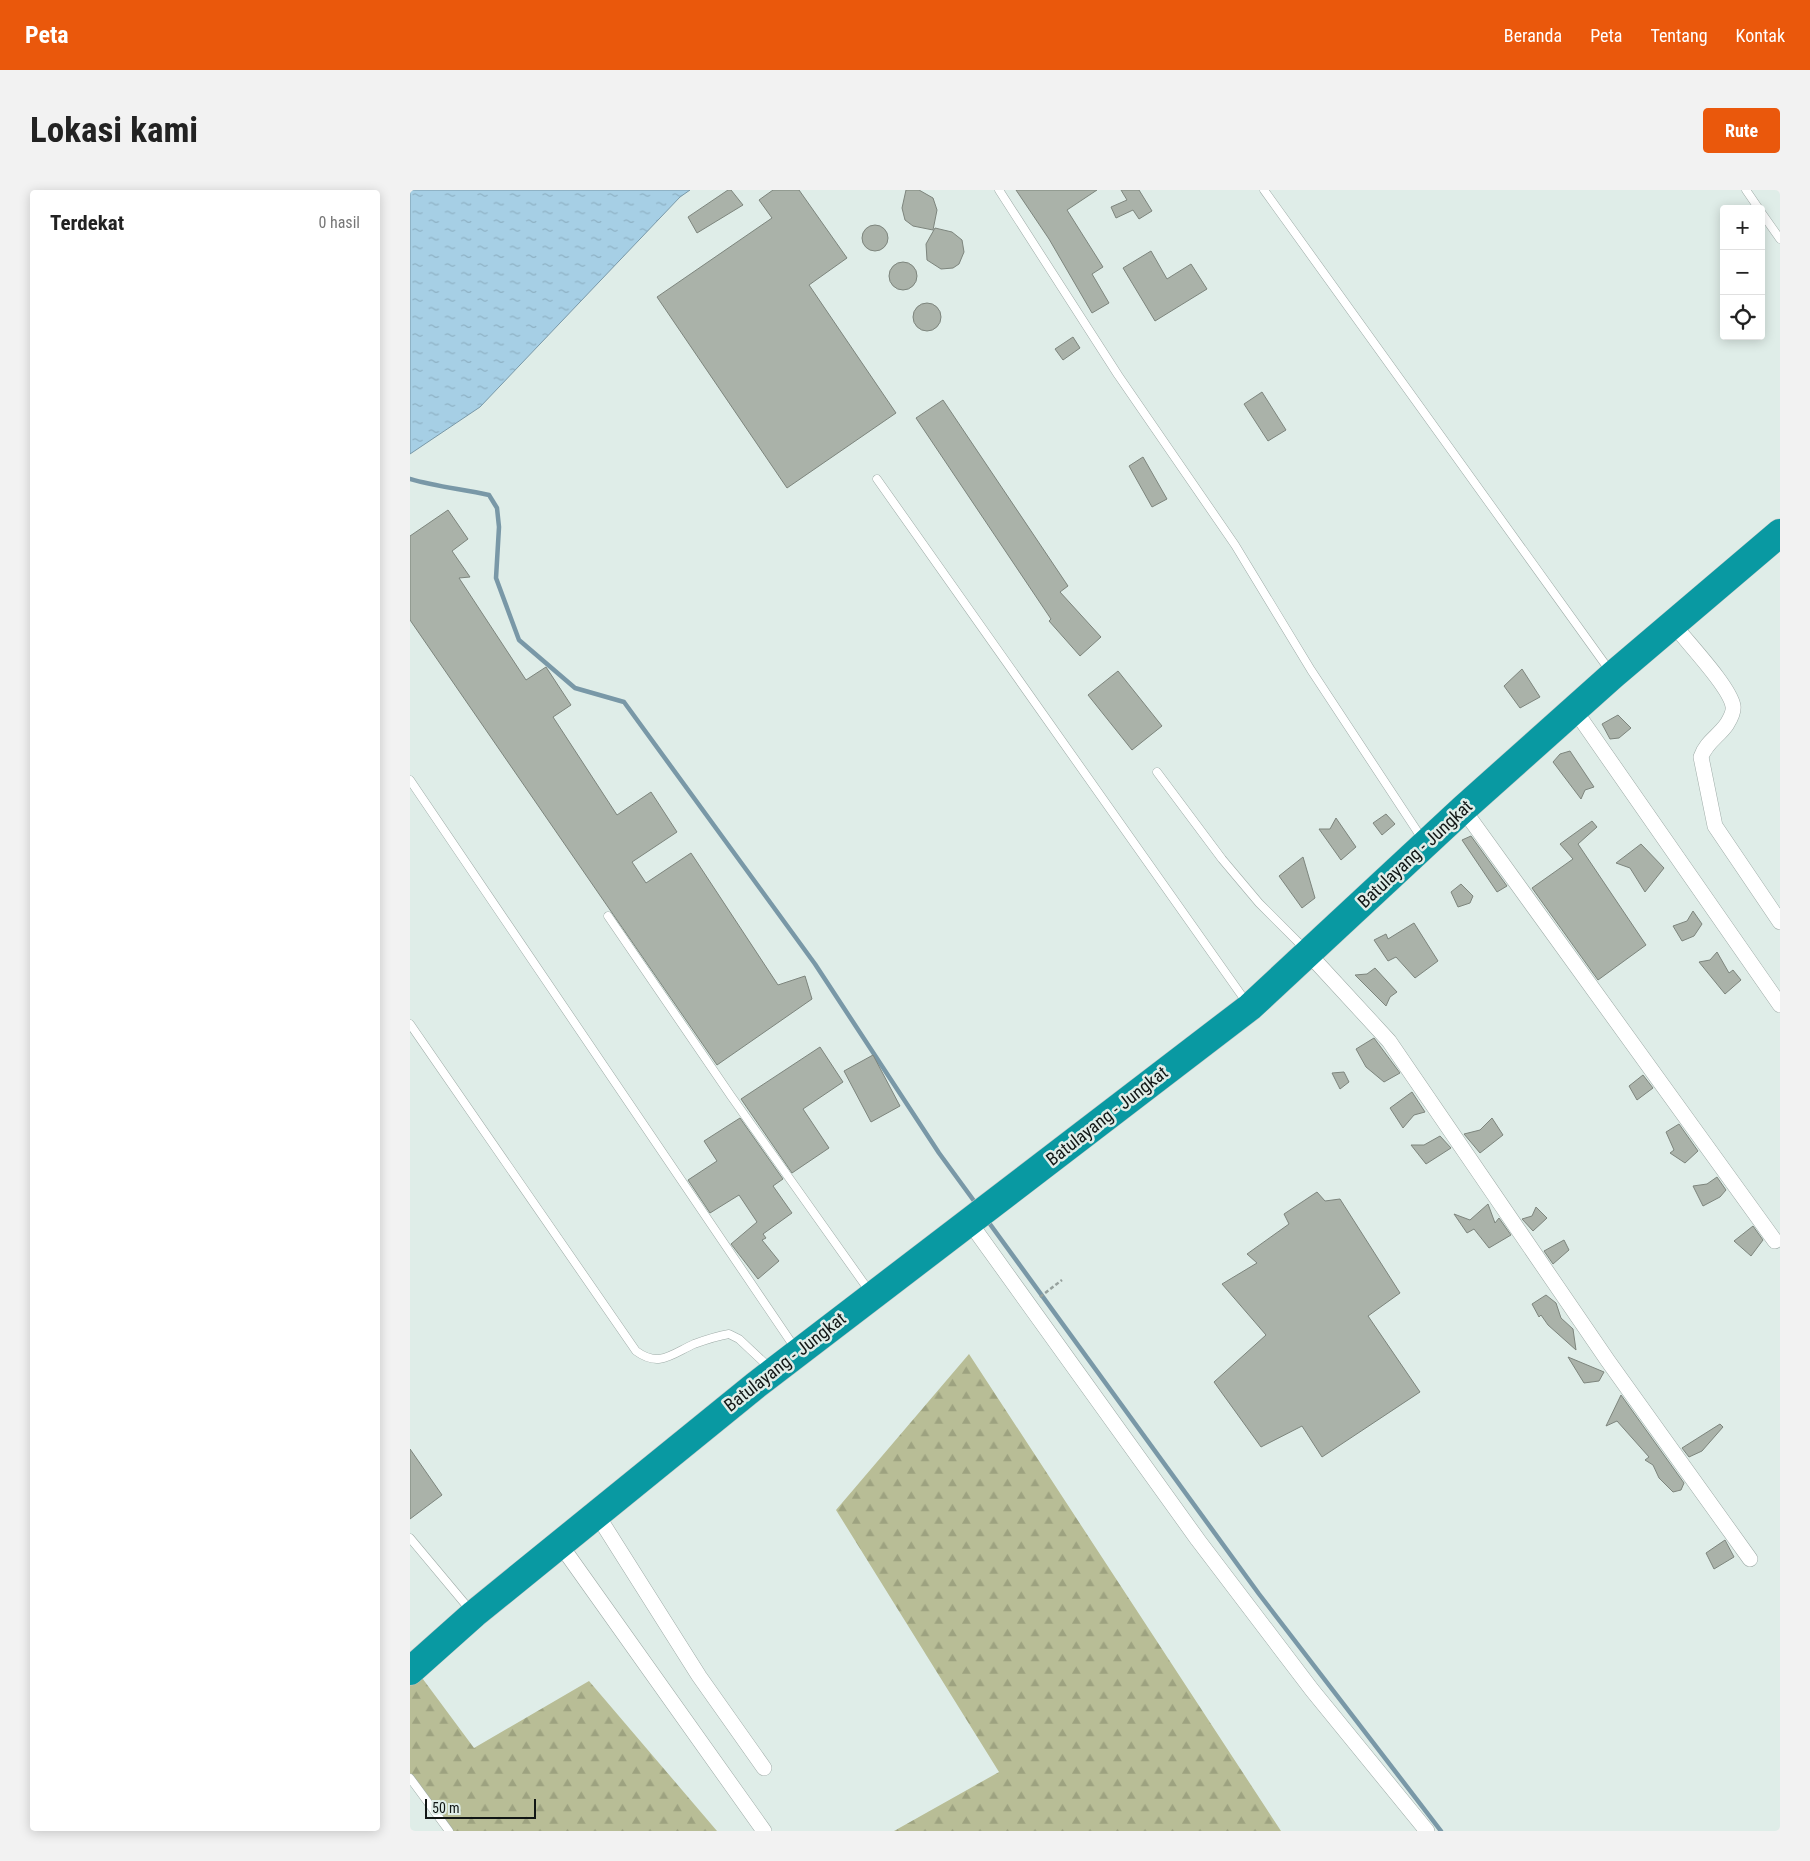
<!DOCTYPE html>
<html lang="id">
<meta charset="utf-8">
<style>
body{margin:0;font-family:"Roboto Condensed",sans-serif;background:#f2f2f2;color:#222}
.controls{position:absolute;right:15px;top:15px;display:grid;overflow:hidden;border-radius:5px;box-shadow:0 2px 12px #0003}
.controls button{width:45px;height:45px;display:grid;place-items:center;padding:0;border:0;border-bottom:1px solid #e0e0e0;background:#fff;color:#222;font:25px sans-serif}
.scale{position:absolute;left:15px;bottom:12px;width:111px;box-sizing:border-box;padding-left:5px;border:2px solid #111615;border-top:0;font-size:14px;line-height:18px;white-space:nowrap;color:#111615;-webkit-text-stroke:4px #dfede8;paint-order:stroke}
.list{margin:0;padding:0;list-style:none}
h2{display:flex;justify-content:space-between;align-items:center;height:65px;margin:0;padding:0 20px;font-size:21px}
h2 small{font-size:16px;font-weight:400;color:#767676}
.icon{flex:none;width:28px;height:28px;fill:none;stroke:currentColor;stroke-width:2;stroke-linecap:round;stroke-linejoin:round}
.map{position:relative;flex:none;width:1370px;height:1641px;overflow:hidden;border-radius:5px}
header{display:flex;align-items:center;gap:30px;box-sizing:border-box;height:70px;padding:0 25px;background:#ea580c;color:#fff}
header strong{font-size:24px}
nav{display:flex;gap:28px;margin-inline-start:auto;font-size:18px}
.intro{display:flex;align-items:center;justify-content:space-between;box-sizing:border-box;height:120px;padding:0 30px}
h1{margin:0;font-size:35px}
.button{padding:12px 22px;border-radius:5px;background:#ea580c;color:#fff;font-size:18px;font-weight:700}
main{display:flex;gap:30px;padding:0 30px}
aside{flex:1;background:#fff;border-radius:5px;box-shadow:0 2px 12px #0003}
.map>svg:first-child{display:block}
.forest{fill:url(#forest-firs)}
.water{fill:url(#water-ripples);stroke:#7998a7}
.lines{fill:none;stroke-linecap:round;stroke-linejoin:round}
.stream{stroke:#7998a7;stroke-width:4.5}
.building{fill:#aab2a9;stroke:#7d857d}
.lane-casing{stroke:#9eaba7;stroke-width:9}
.street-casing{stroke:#9eaba7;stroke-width:16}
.highway-casing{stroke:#c6c7c7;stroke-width:29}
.path{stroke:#96a19d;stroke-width:2.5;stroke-dasharray:4 2.5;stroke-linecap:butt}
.lane{stroke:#fff;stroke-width:8}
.street{stroke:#fff;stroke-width:15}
.highway{stroke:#0999a2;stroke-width:28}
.labels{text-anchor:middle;stroke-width:5;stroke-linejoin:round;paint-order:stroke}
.street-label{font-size:18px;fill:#111615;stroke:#dfede8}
</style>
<header>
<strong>Peta</strong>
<nav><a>Beranda</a><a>Peta</a><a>Tentang</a><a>Kontak</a></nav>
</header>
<div class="intro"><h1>Lokasi kami</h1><a class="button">Rute</a></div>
<main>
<aside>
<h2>Terdekat<small>0 hasil</small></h2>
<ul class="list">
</ul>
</aside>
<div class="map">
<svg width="1370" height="1641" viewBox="0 0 1370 1641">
<defs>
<pattern id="forest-firs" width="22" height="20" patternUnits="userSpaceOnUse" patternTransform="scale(1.25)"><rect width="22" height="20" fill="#b8bd96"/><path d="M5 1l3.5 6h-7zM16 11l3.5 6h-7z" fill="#9da280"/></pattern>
<pattern id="water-ripples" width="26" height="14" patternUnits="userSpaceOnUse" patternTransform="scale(1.25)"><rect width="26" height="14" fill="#a6cfe5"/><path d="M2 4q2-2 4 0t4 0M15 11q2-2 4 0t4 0" fill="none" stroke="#8eb1c4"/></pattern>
</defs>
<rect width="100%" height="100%" fill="#dfede8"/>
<g class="forest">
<path d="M559,1164L871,1641H484L589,1582L426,1320Z"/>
<path d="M4,1477L64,1558L179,1491L307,1641H39L0,1588V1481Z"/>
</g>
<path class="water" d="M0,0H280L270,7L70,217L0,264Z"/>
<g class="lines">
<g class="stream">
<path d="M0,289C26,297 53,299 79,305L87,318L89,337L86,388L109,450L165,498L214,512L405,774L529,963L567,1015"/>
<path d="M577,1030L849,1404L1031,1641"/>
</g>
</g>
<g class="building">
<path d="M318,0H321L333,15L287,43L278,27Z"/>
<path d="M363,0H389L437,68L399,95L486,223L377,298L247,107L362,28L349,10Z"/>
<path d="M496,0H509L523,8L527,20L523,40L503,36L495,30L492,18Z"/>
<path d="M606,0H687L657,20L693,77L682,84L699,113L682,123L639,49Z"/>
<path d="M711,0H729L742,21L729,29L723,20L706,28L701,17L717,10Z"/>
<circle cx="465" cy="48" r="13"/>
<path d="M525,38L542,42L552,50L554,62L549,74L543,78L531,79L517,70L516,54Z"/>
<path d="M741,61L757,89L781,74L797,99L745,131L713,78Z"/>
<circle cx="493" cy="86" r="14"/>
<circle cx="517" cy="127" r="14"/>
<path d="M663,147L670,158L653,170L645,159Z"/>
<path d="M852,202L876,240L858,251L834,214Z"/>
<path d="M533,210L658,396L650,402L691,447L670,466L639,431L641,429L506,228Z"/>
<path d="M733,267L757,309L742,317L719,276Z"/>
<path d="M38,320L58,349L42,361L60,387L49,388L116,490L136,477L161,515L143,527L207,625L241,602L267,642L222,672L236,693L281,663L368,795L395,786L402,809L307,875L0,430V346Z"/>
<path d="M1112,479L1130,507L1110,518L1094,496Z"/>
<path d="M708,481L752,536L722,560L678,505Z"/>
<path d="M1208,525L1221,538L1209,548L1200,549L1192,534Z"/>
<path d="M1160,561L1184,597L1175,600L1171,609L1143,572L1150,564Z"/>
<path d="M976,624L985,634L972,645L963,633Z"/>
<path d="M926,628L946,657L931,670L909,639H920Z"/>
<path d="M1182,631L1187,637L1168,654L1236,755L1188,790L1122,698L1163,669L1150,654Z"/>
<path d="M1061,646L1097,696L1087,702L1052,650Z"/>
<path d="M1231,654L1254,678L1235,702L1220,678L1206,673Z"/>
<path d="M893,667L905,708L892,718L869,686Z"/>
<path d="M1051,694L1063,706L1060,713L1048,717L1041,702Z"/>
<path d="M1283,721L1292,734L1284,746L1272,751L1263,736L1277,731Z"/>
<path d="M1004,733L1028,771L1005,788L986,767L978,771L964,750L976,744L978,749Z"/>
<path d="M1307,762L1319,783L1323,780L1331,790L1315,804L1289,772L1300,770Z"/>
<path d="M965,778L987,802L980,807L976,816L945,785L957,784Z"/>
<path d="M964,848L990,883L974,892L956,877L946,859Z"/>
<path d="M410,857L433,892L393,919L419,958L382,983L331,909Z"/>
<path d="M463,865L490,916L461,932L434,881Z"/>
<path d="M934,882L939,892L930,899L922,883Z"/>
<path d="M1233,885L1243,898L1227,910L1219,896Z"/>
<path d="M1002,902L1015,922L1004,925L993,938L980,918Z"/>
<path d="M330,928L373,989L363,996L382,1023L353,1044L356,1048L352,1050L369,1071L348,1089L321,1054L347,1032L329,1005L300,1023L278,990L307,971L294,951Z"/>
<path d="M1082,928L1093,945L1070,963L1054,944L1070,940Z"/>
<path d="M1269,934L1288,961L1275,973L1260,963L1264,960L1256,942Z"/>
<path d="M1030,946L1041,958L1016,974L1001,955H1014Z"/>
<path d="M1307,987L1316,1000L1310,1007L1293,1016L1283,996L1297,994Z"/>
<path d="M907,1002L915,1011L930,1009L990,1103L958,1126L1010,1202L912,1267L892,1236L851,1257L804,1192L856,1145L812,1094L847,1073L837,1064L879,1034L874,1024Z"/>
<path d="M1078,1014L1085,1033L1089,1028L1101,1045L1079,1058L1064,1039L1057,1043L1044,1024L1060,1030Z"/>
<path d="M1126,1017L1137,1028L1123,1041L1112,1029L1122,1026Z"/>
<path d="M1343,1036L1353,1050L1341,1066L1324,1051Z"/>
<path d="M1154,1050L1159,1060L1143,1074L1134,1061Z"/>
<path d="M1136,1105L1146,1113L1151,1128L1163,1139L1166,1160L1138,1135L1131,1125L1129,1127L1122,1114Z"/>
<path d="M1158,1167L1194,1182L1189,1191L1174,1193Z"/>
<path d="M1211,1205L1274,1293L1271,1300L1263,1302L1249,1288L1243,1275L1235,1270L1239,1267L1207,1231L1196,1236Z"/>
<path d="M1310,1234L1313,1237L1292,1261L1279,1267L1272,1258Z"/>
<path d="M0,1259L32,1305L0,1329Z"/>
<path d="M1315,1350L1324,1367L1304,1379L1296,1363Z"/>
</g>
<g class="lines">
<defs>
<g id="lane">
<path d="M589,0L708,185L825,355L901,480L1013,650"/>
<path d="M854,0L1200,481"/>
<path d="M1336,0L1349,19"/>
<path d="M1351,22L1370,49"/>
<path d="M467,289L837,813"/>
<path d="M747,582L812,669L849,713L896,760"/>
<path d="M0,590L385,1158"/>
<path d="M198,726L321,906L460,1102"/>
<path d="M0,834L226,1161C249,1178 262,1164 284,1154C295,1150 307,1146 319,1144L329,1149L361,1179"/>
<path d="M0,1348L61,1421"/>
<path d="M0,1588L39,1641"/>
</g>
<g id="street">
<path d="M1264,435C1277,452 1320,497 1323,516C1324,521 1320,529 1317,534C1309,546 1296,552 1291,567L1305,636L1370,732"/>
<path d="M1164,519L1370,815"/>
<path d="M1053,619L1365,1051"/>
<path d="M898,763L979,851L1198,1171L1340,1369"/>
<path d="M558,1030L788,1350L902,1500L1017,1641"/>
<path d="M186,1323L289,1486L354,1578"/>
<path d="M150,1354L354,1641"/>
</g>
<path id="highway" d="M0,1481L64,1424L346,1195L840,817L1053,619L1203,485L1370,343"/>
</defs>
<use href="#lane" class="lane-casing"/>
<use href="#street" class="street-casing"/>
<use href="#highway" class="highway-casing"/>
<path class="path" d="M630,1107L652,1090"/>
<use href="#lane" class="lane"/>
<use href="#street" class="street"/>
<use href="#highway" class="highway"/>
</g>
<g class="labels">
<g class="street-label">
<text transform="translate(1005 664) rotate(-43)" y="6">Batulayang - Jungkat</text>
<text transform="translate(697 926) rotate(-38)" y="6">Batulayang - Jungkat</text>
<text transform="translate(375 1172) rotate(-38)" y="6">Batulayang - Jungkat</text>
</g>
</g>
</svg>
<div class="controls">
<button>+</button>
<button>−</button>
<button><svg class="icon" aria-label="locate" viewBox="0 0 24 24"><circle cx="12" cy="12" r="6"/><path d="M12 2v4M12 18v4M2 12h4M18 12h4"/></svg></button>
</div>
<div class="scale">50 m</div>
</div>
</main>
